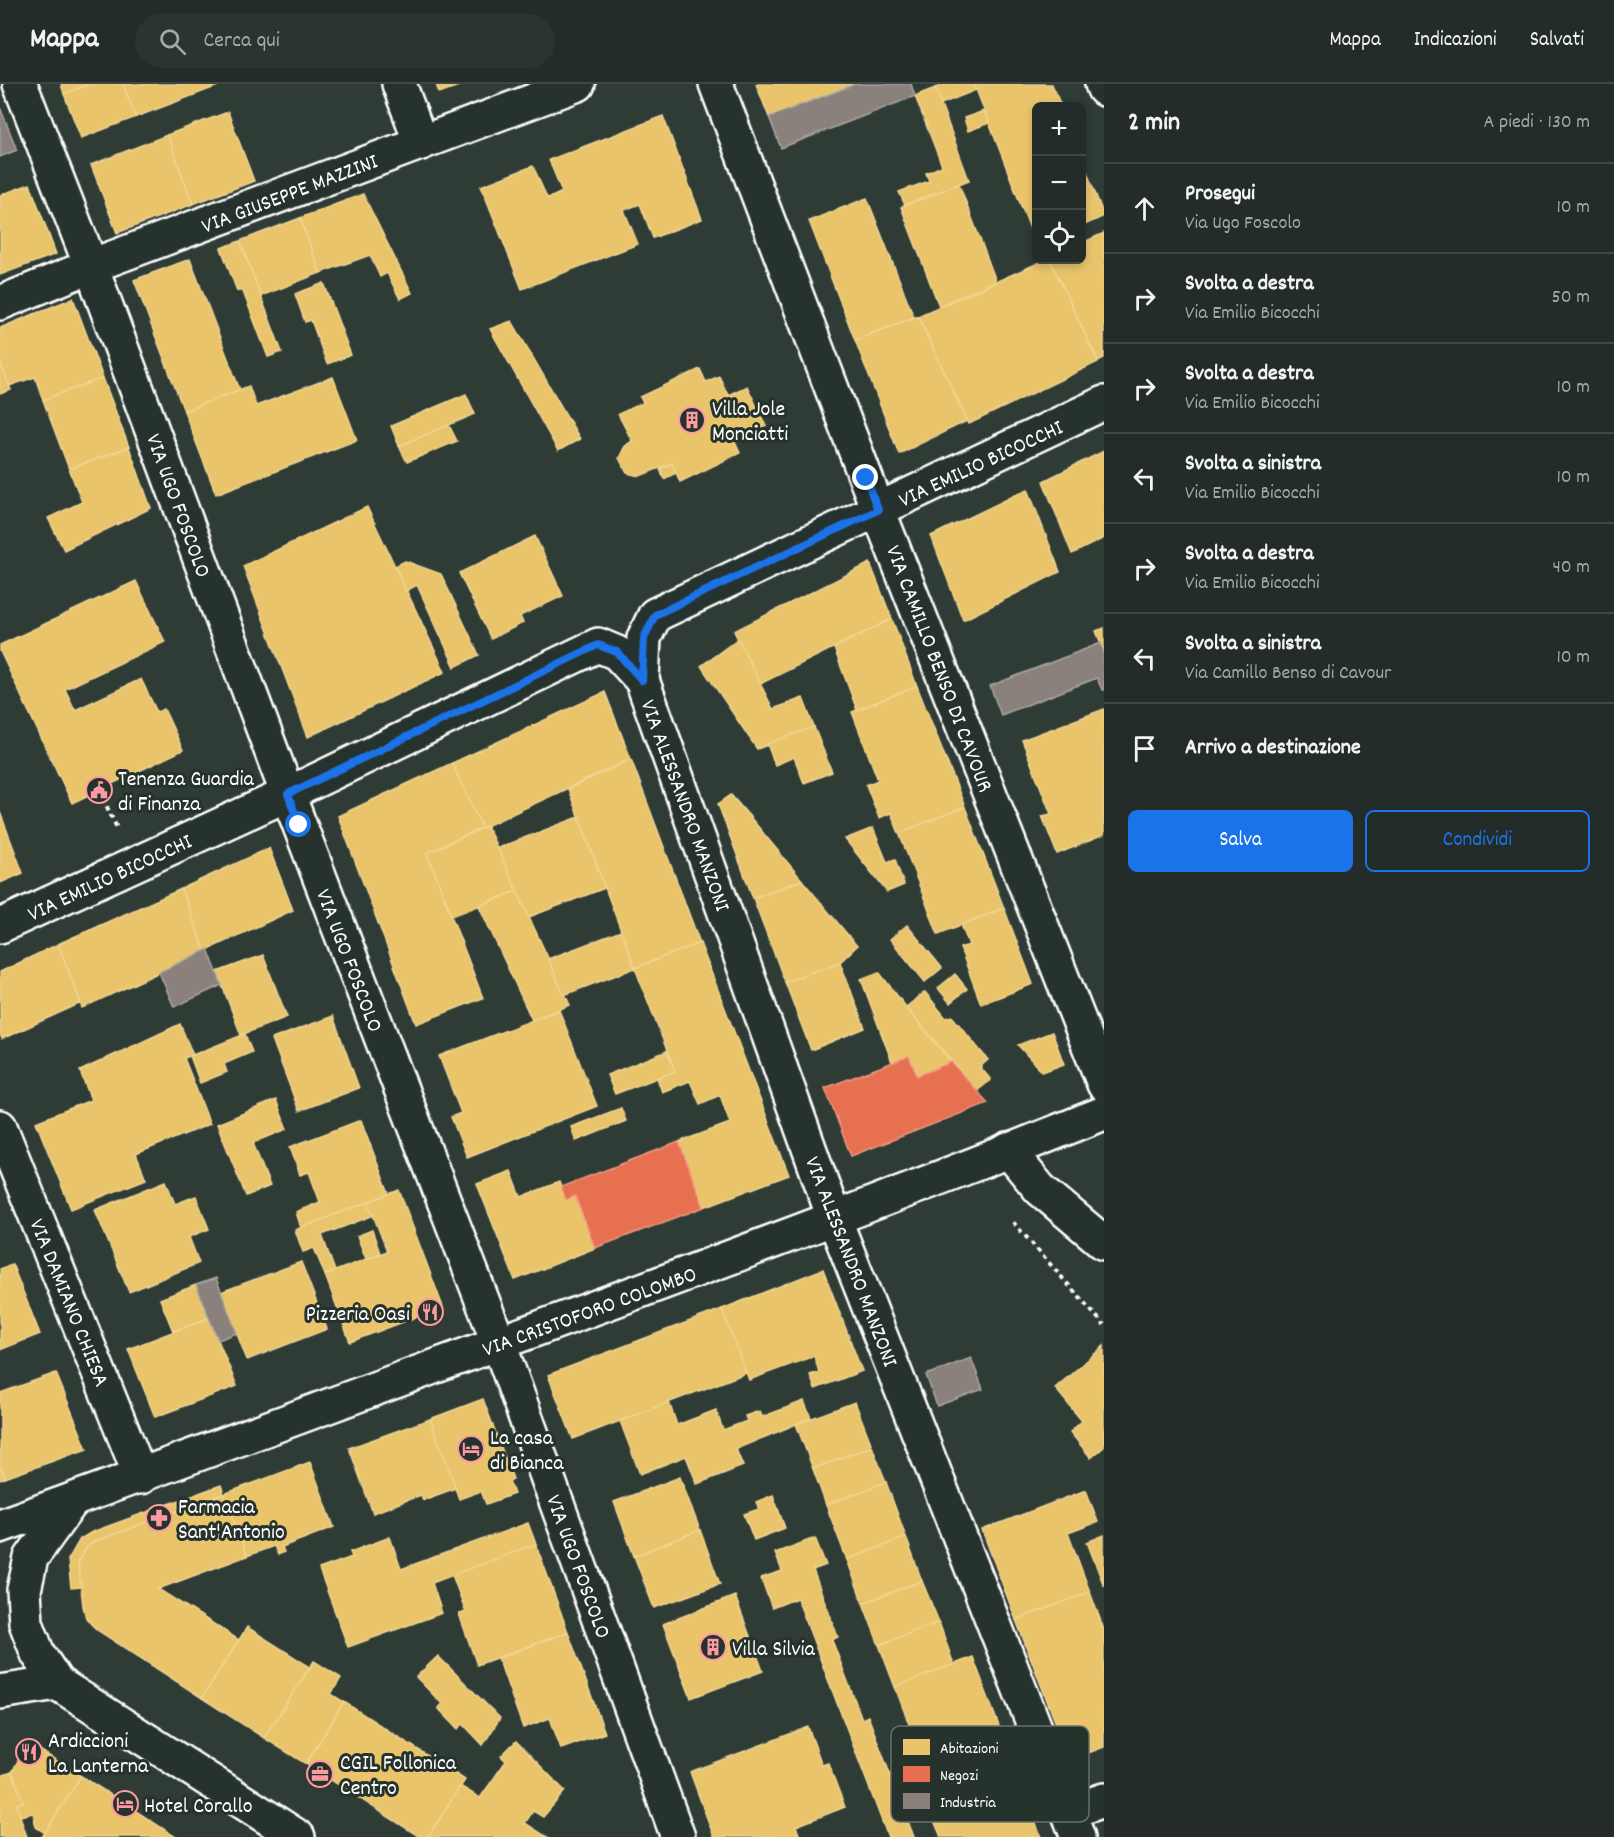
<!DOCTYPE html>
<html lang="it">
<meta charset="utf-8">
<style>
body{margin:0;font-family:Dekko,sans-serif;background:#2b3430;color:#f1f3f6}
.controls{position:absolute;right:18px;top:18px;display:grid;overflow:hidden;border-radius:9px;box-shadow:0 3px 9px #0003}
.controls button{width:54px;height:54px;display:grid;place-items:center;padding:0;border:0;border-bottom:2px solid #404845;background:#232c28;color:#f1f3f6;font:30px sans-serif}
.stop{position:absolute;width:18px;height:18px;margin:-14px;border:4px solid #1a73e8;border-radius:50%;background:#fff}
.stop.end{background:#1a73e8;border-color:#fff;box-shadow:0 2px 6px #0008}
.list{margin:0;padding:0;list-style:none}
h2{display:flex;justify-content:space-between;align-items:center;height:78px;margin:0;padding:0 24px;font-size:26px}
h2 small{font-size:20px;font-weight:400;color:#a3a7a8}
.list li{display:grid;grid-template-columns:39px 1fr auto;gap:18px;align-items:center;box-sizing:border-box;height:90px;padding:0 24px;border-top:2px solid #404845}
.list b{display:block;font-size:22px;white-space:nowrap}
.list p{margin:0;font-size:20px;white-space:nowrap;color:#a3a7a8}
.list em{font-size:20px;font-style:normal;color:#a3a7a8}
.actions{display:flex;gap:12px;padding:18px 24px}
.actions a{flex:1;padding:14px 0;border:2px solid #1a73e8;border-radius:9px;text-align:center;font-size:21px;color:#1a73e8}
.actions .main{background:#1a73e8;color:#fff}
.icon{flex:none;width:33px;height:33px;fill:none;stroke:currentColor;stroke-width:2;stroke-linecap:round;stroke-linejoin:round}
.map{position:relative;flex:none;width:1104px;height:1753px;overflow:hidden}
header{display:flex;align-items:center;gap:36px;box-sizing:border-box;height:84px;padding:0 30px;background:#232c28;border-bottom:2px solid #404845}
header strong{font-size:28px}
nav{display:flex;gap:33px;margin-inline-start:auto;font-size:21px}
.search{width:420px;height:54px;background:#2b3430;display:flex;align-items:center;gap:15px;box-sizing:border-box;padding:0 21px;border-radius:33px;color:#a3a7a8;font-size:22px}
main{display:flex}
aside{flex:1;background:#232c28}
.map>svg:first-child{display:block}
.homes{fill:#e9c46a;stroke:#f0d697;stroke-width:1.5}
.shops{fill:#e76f51;stroke:#ee9a85;stroke-width:1.5}
.industry{fill:#8a817c;stroke:#ada7a3;stroke-width:1.5}
.lines{fill:none;stroke-linecap:round;stroke-linejoin:round}
.street-casing{stroke:#fff;stroke-width:38}
.path{stroke:#fff;stroke-width:4;stroke-dasharray:4.5 4.5;stroke-linecap:butt}
.street{stroke:#26332d;stroke-width:33}
.route{stroke:#1a73e8;stroke-width:8}
.labels{text-anchor:middle;stroke-width:6;stroke-linejoin:round;paint-order:stroke}
.street-label{font-size:22px;fill:#fff;stroke:#26332d}
.poi-label{font-size:22px;fill:#fff;stroke:#26332d;text-anchor:start}
.key{fill:#26332d;stroke:#67706c;stroke-width:1.5}
.key-label{font-size:16px;fill:#fff}
</style>
<header>
<strong>Mappa</strong>
<div class="search"><svg class="icon" aria-label="search" viewBox="0 0 24 24"><circle cx="10" cy="10" r="6"/><path d="M15 15l6 6"/></svg>Cerca qui</div>
<nav><a>Mappa</a><a>Indicazioni</a><a>Salvati</a></nav>
</header>
<main>
<div class="map">
<svg width="1104" height="1753" viewBox="0 0 1104 1753">
<rect width="100%" height="100%" fill="#2f3b35"/>
<filter id="ink" filterUnits="userSpaceOnUse"><feTurbulence type="fractalNoise" baseFrequency=".0167" numOctaves="2"/><feDisplacementMap in="SourceGraphic" scale="12" xChannelSelector="R" yChannelSelector="G"/><feConvolveMatrix kernelMatrix="1 2 1 2 8 2 1 2 1" color-interpolation-filters="sRGB"/></filter>
<g filter="url(#ink)">
<g class="homes">
<path d="M61,0H90L64,10Z"/>
<path d="M90,0H123L136,33L81,54L64,10Z"/>
<path d="M123,0H218V2L136,33Z"/>
<path d="M436,0H464L439,9Z"/>
<path d="M756,0H855L769,33Z"/>
<path d="M947,0H974L976,6L941,20L935,4Z"/>
<path d="M974,0H1052L1061,22H1036V160Z"/>
<path d="M935,4L969,96L905,121L899,108L929,97L926,89L942,82L915,12Z"/>
<path d="M984,27L989,39L968,47L964,34Z"/>
<path d="M228,28L254,97L193,120L167,51Z"/>
<path d="M663,32L702,135L653,154L640,120L624,126L638,160L522,205L481,102L533,82L547,114L554,112L562,108L549,76Z"/>
<path d="M167,51L193,120L117,149L91,81Z"/>
<path d="M1082,75L1104,132L1082,142Z"/>
<path d="M30,100L56,170L0,191V111Z"/>
<path d="M959,100L996,197L939,222L901,123Z"/>
<path d="M363,110L412,209L400,215L387,189L380,193L370,171L320,189L300,134Z"/>
<path d="M867,114L914,233L855,256L809,137Z"/>
<path d="M300,134L320,189L261,212L240,157Z"/>
<path d="M1104,149V274L1098,277L1050,176H1082V159Z"/>
<path d="M240,157L282,268L268,273L242,205L237,207L221,164Z"/>
<path d="M190,175L240,306L184,327L134,196Z"/>
<path d="M1045,176H1050L1098,278L969,340L918,232Z"/>
<path d="M324,199L351,271L327,280L311,236L305,238L295,210Z"/>
<path d="M73,214L103,294L43,316L35,293L9,302L0,278V244Z"/>
<path d="M918,232L967,337L899,370L855,256Z"/>
<path d="M512,237L580,355L558,367L490,245Z"/>
<path d="M0,278L11,306L0,310Z"/>
<path d="M700,285L706,298L719,292L728,311L747,302L766,342L735,358L740,369L680,398L672,379L640,392L627,389L619,374L625,362L632,357L618,330L643,319L640,313Z"/>
<path d="M333,293L357,356L216,410L184,327L249,302L256,322Z"/>
<path d="M103,294L129,363L69,385L43,316Z"/>
<path d="M466,310L475,330L399,362L391,342Z"/>
<path d="M449,341L457,357L407,378L399,362Z"/>
<path d="M129,363L151,424L64,466L48,434L82,418L69,385Z"/>
<path d="M1104,367V454L1072,470L1043,397Z"/>
<path d="M672,379L676,389L664,395L660,385Z"/>
<path d="M1028,405L1060,488L963,536L931,452Z"/>
<path d="M367,423L445,588L308,653L243,482Z"/>
<path d="M535,452L563,512L520,532L523,539L491,555L459,489Z"/>
<path d="M405,477L441,490L479,571L455,583L417,501L406,507L395,482Z"/>
<path d="M870,479L892,535L760,600L734,547Z"/>
<path d="M136,497L165,558L65,605L75,626L141,595L157,628L164,625L183,666L72,719L0,567V561Z"/>
<path d="M892,535L917,602L857,626L834,564Z"/>
<path d="M1104,544V568L1096,547Z"/>
<path d="M738,555L773,625L803,614L814,643L757,665L701,582Z"/>
<path d="M917,602L965,723L899,749L891,729L879,734L866,701L878,696L852,628Z"/>
<path d="M605,608L631,675L482,744L452,679Z"/>
<path d="M1104,625V751L1057,770L1042,732L1051,730L1022,656Z"/>
<path d="M814,643L832,688L804,699L794,673L775,681L767,660Z"/>
<path d="M631,675L700,859L635,884L568,705Z"/>
<path d="M452,679L482,744L427,769L483,914L416,940L338,732Z"/>
<path d="M731,711L750,733L802,796L753,814L718,720Z"/>
<path d="M965,723L1004,824L938,850L899,749Z"/>
<path d="M0,728L23,789L0,799Z"/>
<path d="M579,733L605,804L529,833L497,764Z"/>
<path d="M487,742L517,807L452,832L427,769Z"/>
<path d="M873,744L887,778L895,775L904,801L887,808L845,755Z"/>
<path d="M269,764L293,826L205,867L181,805Z"/>
<path d="M802,796L857,862L840,878L785,898L753,814Z"/>
<path d="M181,805L205,867L82,924L58,860Z"/>
<path d="M517,807L570,921L532,936L479,822Z"/>
<path d="M1004,824L1033,900L981,920L960,864L969,861L961,841Z"/>
<path d="M907,841L942,884L925,898L890,855Z"/>
<path d="M621,847L635,884L564,911L548,875Z"/>
<path d="M700,859L789,1091L704,1123L679,1058L730,1039L720,1011L700,1020L690,997L662,1008L657,994L675,987L635,884Z"/>
<path d="M58,860L81,919L2,955L0,950V888Z"/>
<path d="M263,871L287,933L241,951L217,888Z"/>
<path d="M840,878L865,944L811,966L785,898Z"/>
<path d="M879,888L906,923L951,978L917,992L909,972L892,978L861,895Z"/>
<path d="M955,890L967,905L950,919L938,904Z"/>
<path d="M925,908L946,934L952,932L988,976L980,983L991,996L977,1007L906,923Z"/>
<path d="M559,926L597,1022L467,1073L451,1033L461,1029L439,972Z"/>
<path d="M333,932L359,1004L299,1027L272,955Z"/>
<path d="M180,940L193,971L184,974L210,1040L136,1070L146,1095L71,1125L36,1038L91,1016L80,987Z"/>
<path d="M1052,948L1064,980L1042,988L1018,961Z"/>
<path d="M245,950L252,968L224,980L227,988L200,999L190,972Z"/>
<path d="M667,967L675,987L615,1010L607,991Z"/>
<path d="M276,1016L287,1045L253,1059L270,1102L246,1112L217,1040Z"/>
<path d="M621,1024L626,1037L576,1057L571,1043Z"/>
<path d="M361,1036L389,1110L301,1144L296,1128L320,1118L309,1088L300,1091L290,1063Z"/>
<path d="M511,1087L521,1113L559,1098L566,1116L575,1112L595,1164L515,1196L477,1100Z"/>
<path d="M166,1097L175,1120L196,1112L209,1145L189,1153L199,1179L129,1208L95,1126Z"/>
<path d="M399,1106L443,1223L350,1258L325,1191L387,1167L368,1118Z"/>
<path d="M368,1118L374,1131L322,1151L335,1187L325,1191L314,1164L303,1168L295,1146Z"/>
<path d="M372,1146L380,1169L366,1175L357,1152Z"/>
<path d="M301,1178L327,1245L247,1276L221,1208Z"/>
<path d="M12,1180L40,1250L0,1266V1185Z"/>
<path d="M823,1185L862,1287L815,1305L810,1291L819,1288L814,1272L749,1296L722,1225Z"/>
<path d="M196,1201L209,1234L173,1247L160,1215Z"/>
<path d="M722,1225L746,1289L573,1355L548,1291Z"/>
<path d="M209,1234L237,1302L155,1333L128,1265Z"/>
<path d="M1104,1262V1363L1091,1374L1070,1348L1082,1337L1055,1304Z"/>
<path d="M56,1289L87,1365L5,1394L0,1380V1309Z"/>
<path d="M483,1315L513,1395L509,1397L514,1410L486,1420L481,1407L459,1415L430,1335Z"/>
<path d="M804,1317L811,1334L736,1365L743,1382L697,1400L686,1372L640,1390L620,1337L669,1318L677,1341L716,1326L723,1346L747,1337L745,1332L760,1327L762,1333Z"/>
<path d="M855,1318L872,1362L813,1385L796,1340Z"/>
<path d="M430,1335L456,1404L423,1416L421,1411L373,1429L349,1364Z"/>
<path d="M872,1362L886,1398L826,1421L813,1385Z"/>
<path d="M310,1378L334,1443L282,1463L284,1468L278,1471L274,1462L247,1472L224,1410Z"/>
<path d="M0,1380L5,1394L0,1396Z"/>
<path d="M680,1393L700,1446L634,1472L614,1418Z"/>
<path d="M886,1398L906,1453L847,1476L826,1421Z"/>
<path d="M221,1401L224,1410L96,1457L87,1463L78,1477L81,1503L71,1504L68,1476L80,1455L92,1448Z"/>
<path d="M1086,1406L1098,1438L1068,1449L1090,1508L1016,1536L982,1446Z"/>
<path d="M224,1410L247,1472L158,1505L239,1556L202,1614L97,1546L91,1540L86,1534L83,1522L78,1477L87,1463L96,1457Z"/>
<path d="M773,1411L785,1444L754,1456L744,1430L759,1425L756,1418Z"/>
<path d="M528,1439L536,1460L432,1499L442,1529L348,1563L319,1485L352,1473L350,1468L390,1453L401,1485Z"/>
<path d="M700,1446L720,1500L654,1524L634,1472Z"/>
<path d="M1104,1451V1502L1087,1458Z"/>
<path d="M906,1453L922,1497L863,1519L847,1476Z"/>
<path d="M815,1454L826,1481L813,1486L838,1553L832,1556L862,1635L868,1632L914,1753H888L797,1514L772,1524L761,1494L782,1487L775,1469Z"/>
<path d="M536,1460L568,1548L477,1581L459,1530L466,1528L452,1491Z"/>
<path d="M922,1497L939,1538L879,1561L863,1519Z"/>
<path d="M1090,1508L1104,1546V1663L1070,1676L1016,1536Z"/>
<path d="M735,1512L763,1587L691,1614L663,1540Z"/>
<path d="M939,1538L954,1581L895,1603L879,1561Z"/>
<path d="M247,1543L310,1583L264,1654L202,1614Z"/>
<path d="M568,1548L605,1649L561,1665L550,1634L523,1644L498,1574Z"/>
<path d="M438,1572L500,1634L483,1661L463,1640L458,1645L438,1624L442,1620L416,1593Z"/>
<path d="M973,1573L1014,1682L936,1712L895,1603Z"/>
<path d="M314,1577L341,1594L331,1610L344,1618L306,1680L264,1654Z"/>
<path d="M344,1618L465,1696L428,1753H420L306,1680Z"/>
<path d="M808,1643L822,1681L828,1679L845,1723L796,1742L800,1753H714L690,1688Z"/>
<path d="M516,1657L565,1707L543,1733L533,1727L525,1739L547,1753H428L460,1702L480,1714L506,1677L501,1672Z"/>
<path d="M38,1665L81,1692L45,1749L36,1743L33,1729L20,1732L16,1720L23,1718L12,1688L21,1671Z"/>
<path d="M12,1688L23,1718L16,1720L27,1753H0V1692Z"/>
<path d="M81,1692L125,1720L176,1753H42Z"/>
<path d="M1021,1700L1041,1753H941L933,1734Z"/>
</g>
<g class="shops">
<path d="M909,972L917,992L951,978L988,1019L851,1072L825,1004Z"/>
<path d="M679,1058L704,1123L595,1164L575,1112L566,1116L561,1103Z"/>
</g>
<g class="industry">
<path d="M855,0H911L915,12L781,64L769,33Z"/>
<path d="M0,23L17,66L0,73Z"/>
<path d="M1101,559L1104,568V606H1102L1097,594L1001,631L990,602Z"/>
<path d="M208,865L222,901L174,923L159,888Z"/>
<path d="M216,1194L237,1249L218,1256L196,1201Z"/>
<path d="M971,1274L983,1305L937,1322L926,1291Z"/>
</g>
<g class="lines">
<defs>
<g id="street">
<path d="M20,0L91,182L280,690L499,1260L678,1753"/>
<path d="M399,0L421,59"/>
<path d="M716,0L878,426L1104,1000"/>
<path d="M1102,0L1104,5"/>
<path d="M0,219L91,182L578,0"/>
<path d="M0,842L288,710L598,561L617,569L642,596"/>
<path d="M0,1043L141,1393"/>
<path d="M1008,1066L1040,1105L1104,1159"/>
<path d="M72,1417L31,1474L24,1506L26,1539L38,1570L57,1599L298,1753"/>
<path d="M0,1442C143,1391 285,1338 428,1285C654,1202 880,1119 1104,1029"/>
<path d="M0,1608L57,1599"/>
<path d="M1069,1728L1104,1716"/>
<path d="M1078,1753L834,1134L642,596L644,554L655,531L1104,319"/>
</g>
</defs>
<use href="#street" class="street-casing"/>
<g class="path">
<path d="M99,706L117,744"/>
<path d="M1013,1138L1104,1241"/>
</g>
<use href="#street" class="street"/>
</g>
</g>
<g class="lines" filter="url(#ink)">
<path class="route" d="M299,741L288,710L598,561L617,568L642,596L644,554L655,531L878,426L866,394"/>
</g>
<defs>
<symbol id="building-ring" viewBox="-11 -11 22 22"><circle r="9.5" fill="#26332d" stroke="#ff9aa2" stroke-width="1.5"/><path d="M-4-6H4V6H1V3H-1V6H-4ZM-2.5-4.3h1.7v1.8h-1.7ZM.8-4.3h1.7v1.8H.8ZM-2.5-1h1.7V.8h-1.7ZM.8-1h1.7V.8H.8Z" fill="#ff9aa2"/></symbol>
<symbol id="civic-ring" viewBox="-11 -11 22 22"><circle r="9.5" fill="#26332d" stroke="#ff9aa2" stroke-width="1.5"/><path d="M-.6-6.5H3V-4.5H.6V-3L4-1V1h2V6H-6V1h2V-1L-.6-3ZM-1.2 2.5V6h2.4V2.5Z" fill="#ff9aa2"/></symbol>
<symbol id="restaurant-ring" viewBox="-11 -11 22 22"><circle r="9.5" fill="#26332d" stroke="#ff9aa2" stroke-width="1.5"/><path d="M-5-6h1v4h1v-4h1v4h1v-4h1v5L-1.5 .5V6h-2V.5L-5-1ZM5-6V6H3V1.5H1.5Q1.5-4 5-6Z" fill="#ff9aa2"/></symbol>
<symbol id="hotel-ring" viewBox="-11 -11 22 22"><circle r="9.5" fill="#26332d" stroke="#ff9aa2" stroke-width="1.5"/><path d="M-6-4.5h1.5V1H6V5H4.5V3h-9V5H-6ZM-4 0a1.8 1.8 0 1 1 3.6 0ZM.5 0V-2.5h3Q6-2.5 6 0Z" fill="#ff9aa2"/></symbol>
<symbol id="pharmacy-ring" viewBox="-11 -11 22 22"><circle r="9.5" fill="#26332d" stroke="#ff9aa2" stroke-width="1.5"/><path d="M-2-6h4v4h4v4h-4v4h-4v-4h-4v-4h4Z" fill="#ff9aa2"/></symbol>
<symbol id="office-ring" viewBox="-11 -11 22 22"><circle r="9.5" fill="#26332d" stroke="#ff9aa2" stroke-width="1.5"/><path d="M-6-3h4V-5.5h4V-3h4V5H-6ZM-1-4.5V-3h2v-1.5ZM-6 0V1H6V0Z" fill="#ff9aa2"/></symbol>
</defs>
<g fill-rule="evenodd">
<use href="#building-ring" x="677" y="321" width="30" height="30"/>
<use href="#civic-ring" x="84" y="691" width="30" height="30"/>
<use href="#restaurant-ring" x="415" y="1213" width="30" height="30"/>
<use href="#hotel-ring" x="456" y="1350" width="30" height="30"/>
<use href="#pharmacy-ring" x="144" y="1419" width="30" height="30"/>
<use href="#building-ring" x="698" y="1548" width="30" height="30"/>
<use href="#restaurant-ring" x="14" y="1653" width="30" height="30"/>
<use href="#office-ring" x="305" y="1675" width="30" height="30"/>
<use href="#hotel-ring" x="110" y="1705" width="30" height="30"/>
</g>
<g class="labels">
<g class="street-label">
<text transform="translate(289 108) rotate(-21)" y="8">VIA GIUSEPPE MAZZINI</text>
<text transform="translate(980 378) rotate(-25)" y="8">VIA EMILIO BICOCCHI</text>
<text transform="translate(180 421) rotate(70)" y="8">VIA UGO FOSCOLO</text>
<text transform="translate(941 584) rotate(69)" y="8">VIA CAMILLO BENSO DI CAVOUR</text>
<text transform="translate(687 721) rotate(70)" y="8">VIA ALESSANDRO MANZONI</text>
<text transform="translate(109 792) rotate(-25)" y="8">VIA EMILIO BICOCCHI</text>
<text transform="translate(351 876) rotate(69)" y="8">VIA UGO FOSCOLO</text>
<text transform="translate(853 1177) rotate(69)" y="8">VIA ALESSANDRO MANZONI</text>
<text transform="translate(71 1218) rotate(68)" y="8">VIA DAMIANO CHIESA</text>
<text transform="translate(589 1226) rotate(-20)" y="8">VIA CRISTOFORO COLOMBO</text>
<text transform="translate(580 1482) rotate(70)" y="8">VIA UGO FOSCOLO</text>
</g>
<g class="poi-label">
<text x="712" y="331">Villa Jole<tspan x="712" dy="25">Monciatti</tspan></text>
<text x="118" y="701">Tenenza Guardia<tspan x="118" dy="25">di Finanza</tspan></text>
<text x="410" y="1236" text-anchor="end">Pizzeria Oasi</text>
<text x="490" y="1360">La casa<tspan x="490" dy="25">di Bianca</tspan></text>
<text x="178" y="1429">Farmacia<tspan x="178" dy="25">Sant'Antonio</tspan></text>
<text x="732" y="1571">Villa Silvia</text>
<text x="48" y="1663">Ardiccioni<tspan x="48" dy="25">La Lanterna</tspan></text>
<text x="340" y="1685">CGIL Follonica<tspan x="340" dy="25">Centro</tspan></text>
<text x="144" y="1728">Hotel Corallo</text>
</g>
</g>
<rect x="891" y="1642" width="198" height="96" rx="9" class="key"/>
<rect x="903" y="1655" width="27" height="16" fill="#e9c46a"/>
<rect x="903" y="1682" width="27" height="16" fill="#e76f51"/>
<rect x="903" y="1709" width="27" height="16" fill="#8a817c"/>
<g class="key-label">
<text x="940" y="1669">Abitazioni</text>
<text x="940" y="1696">Negozi</text>
<text x="940" y="1723">Industria</text>
</g>
</svg>
<div class="controls">
<button>+</button>
<button>−</button>
<button><svg class="icon" aria-label="locate" viewBox="0 0 24 24"><circle cx="12" cy="12" r="6"/><path d="M12 2v4M12 18v4M2 12h4M18 12h4"/></svg></button>
</div>
<div class="stop" style="left:299px;top:741px"></div>
<div class="stop end" style="left:866px;top:394px"></div>
</div>
<aside>
<h2>2 min<small>A piedi · 130 m</small></h2>
<ul class="list">
<li><svg class="icon" aria-label="ahead" viewBox="0 0 24 24"><path d="M12 20V5M6 11l6-6 6 6"/></svg><div><b>Prosegui</b><p>Via Ugo Foscolo</p></div><em>10 m</em></li>
<li><svg class="icon" aria-label="right" viewBox="0 0 24 24"><path d="M7 20v-9h11M14 6l5 5-5 5"/></svg><div><b>Svolta a destra</b><p>Via Emilio Bicocchi</p></div><em>50 m</em></li>
<li><svg class="icon" aria-label="right" viewBox="0 0 24 24"><path d="M7 20v-9h11M14 6l5 5-5 5"/></svg><div><b>Svolta a destra</b><p>Via Emilio Bicocchi</p></div><em>10 m</em></li>
<li><svg class="icon" aria-label="left" viewBox="0 0 24 24"><path d="M17 20v-9H6M10 6l-5 5 5 5"/></svg><div><b>Svolta a sinistra</b><p>Via Emilio Bicocchi</p></div><em>10 m</em></li>
<li><svg class="icon" aria-label="right" viewBox="0 0 24 24"><path d="M7 20v-9h11M14 6l5 5-5 5"/></svg><div><b>Svolta a destra</b><p>Via Emilio Bicocchi</p></div><em>40 m</em></li>
<li><svg class="icon" aria-label="left" viewBox="0 0 24 24"><path d="M17 20v-9H6M10 6l-5 5 5 5"/></svg><div><b>Svolta a sinistra</b><p>Via Camillo Benso di Cavour</p></div><em>10 m</em></li>
<li><svg class="icon" aria-label="arrive" viewBox="0 0 24 24"><path d="M6 21V4h12l-3 4 3 4H6"/></svg><div><b>Arrivo a destinazione</b></div></li>
</ul>
<div class="actions"><a class="main">Salva</a><a>Condividi</a></div>
</aside>
</main>
